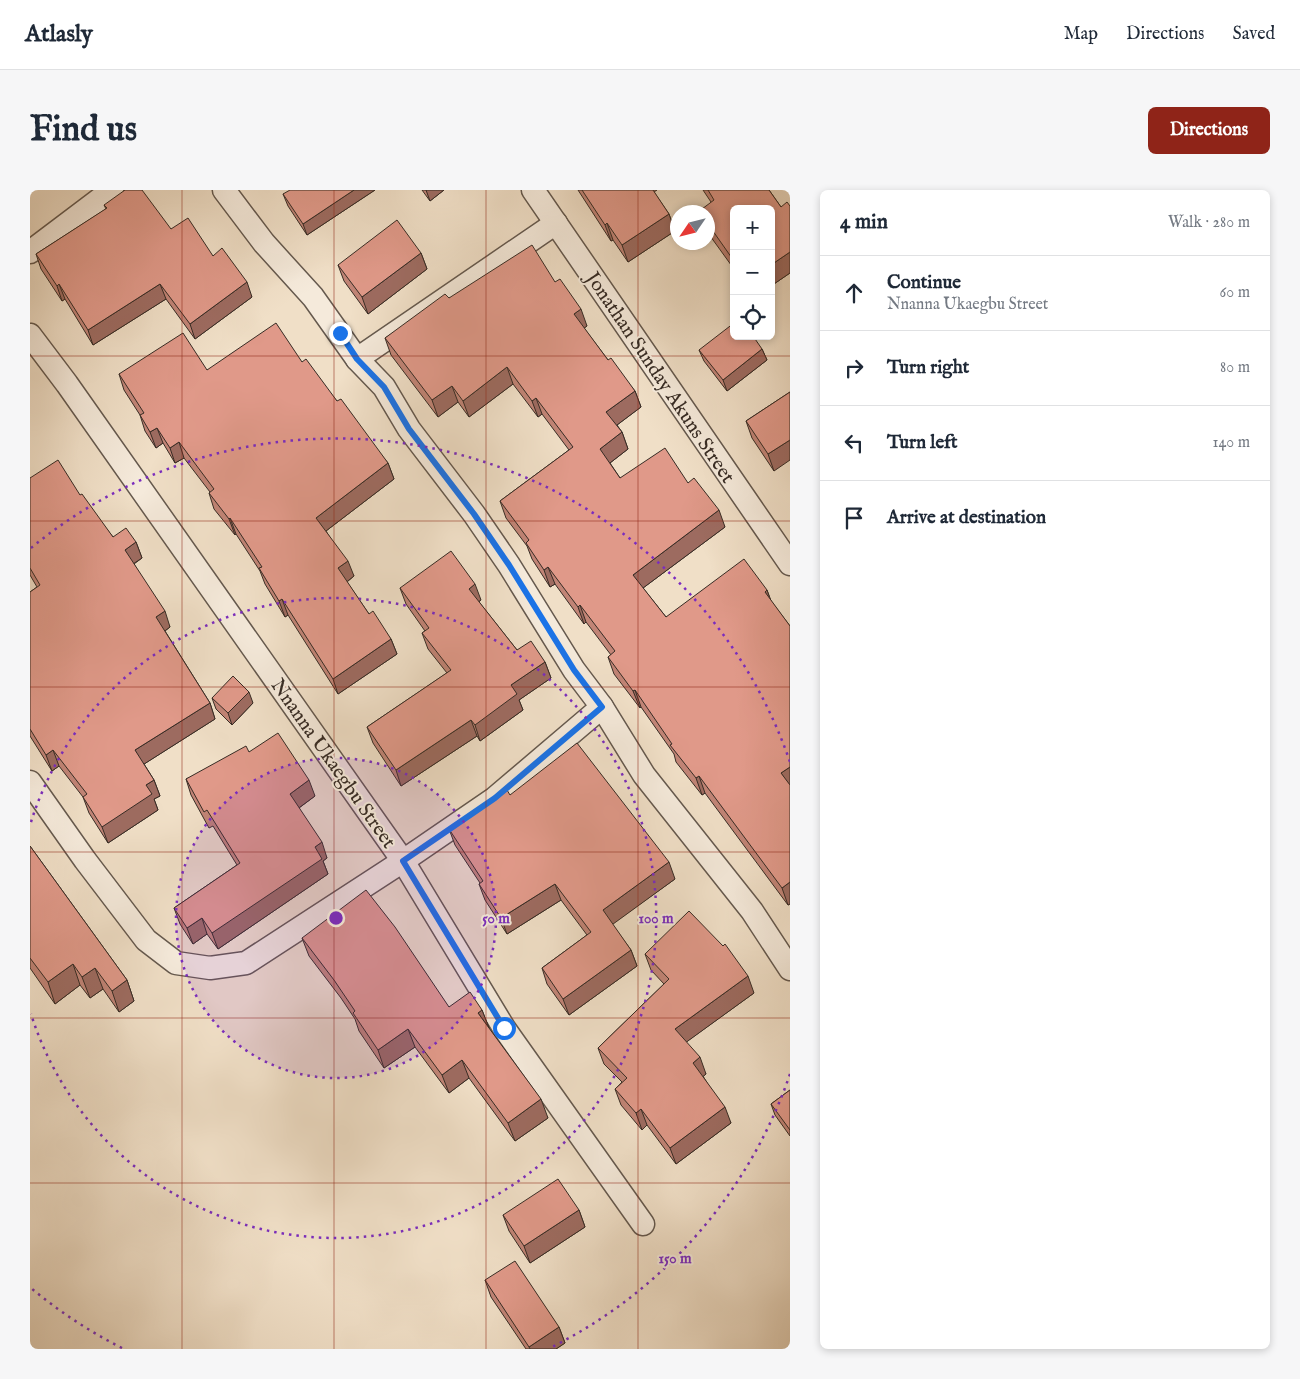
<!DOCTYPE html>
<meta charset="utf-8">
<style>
body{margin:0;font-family:"IM FELL English",serif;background:#f6f6f7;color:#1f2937}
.controls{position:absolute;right:15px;top:15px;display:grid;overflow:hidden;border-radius:8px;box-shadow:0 2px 8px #0003}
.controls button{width:45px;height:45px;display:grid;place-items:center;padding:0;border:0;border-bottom:1px solid #e0e1e3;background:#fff;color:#1f2937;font:25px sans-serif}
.compass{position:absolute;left:640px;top:15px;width:45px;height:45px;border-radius:50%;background:#fff;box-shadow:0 2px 8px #0003;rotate:235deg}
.stop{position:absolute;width:15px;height:15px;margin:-11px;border:4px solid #1a73e8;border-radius:50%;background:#fff}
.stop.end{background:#1a73e8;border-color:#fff;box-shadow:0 1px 5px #0008}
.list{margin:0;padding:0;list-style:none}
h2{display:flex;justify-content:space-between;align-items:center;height:65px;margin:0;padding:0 20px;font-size:21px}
h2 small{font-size:16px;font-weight:400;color:#747a83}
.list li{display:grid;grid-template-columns:32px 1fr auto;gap:15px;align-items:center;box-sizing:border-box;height:75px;padding:0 20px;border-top:1px solid #e0e1e3}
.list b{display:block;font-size:19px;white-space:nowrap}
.list p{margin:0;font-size:16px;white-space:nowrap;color:#747a83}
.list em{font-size:16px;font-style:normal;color:#747a83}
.icon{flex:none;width:28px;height:28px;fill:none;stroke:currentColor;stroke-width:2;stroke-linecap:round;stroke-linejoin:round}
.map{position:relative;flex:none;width:760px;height:1159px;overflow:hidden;border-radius:8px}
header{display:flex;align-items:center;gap:30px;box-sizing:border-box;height:70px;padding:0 25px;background:#fff;border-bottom:1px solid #e0e1e3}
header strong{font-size:24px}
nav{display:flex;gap:28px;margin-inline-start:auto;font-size:18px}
.intro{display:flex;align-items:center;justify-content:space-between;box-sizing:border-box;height:120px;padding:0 30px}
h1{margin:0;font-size:35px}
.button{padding:12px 22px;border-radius:8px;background:#8f2418;color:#fff;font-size:18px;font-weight:700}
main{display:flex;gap:30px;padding:0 30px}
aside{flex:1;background:#fff;border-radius:8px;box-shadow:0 2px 8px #0003}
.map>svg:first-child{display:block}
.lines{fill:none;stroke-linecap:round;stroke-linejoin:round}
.minor-casing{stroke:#65594e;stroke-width:25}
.minor{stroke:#f5eadb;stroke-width:22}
.wall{fill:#c18476;stroke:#372c25}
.shaded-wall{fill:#9d6b60;stroke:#372c25}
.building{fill:#e09989;stroke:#372c25}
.route{stroke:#1a73e8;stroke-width:6}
.grid{fill:none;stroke:#8f2418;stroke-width:1;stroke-opacity:0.55}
.ring{fill:none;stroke:#7b2cbf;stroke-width:2.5;stroke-dasharray:2.5 5}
.labels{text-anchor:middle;stroke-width:4;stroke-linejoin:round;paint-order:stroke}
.street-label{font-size:20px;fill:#372c25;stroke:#f5eadb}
.centre{fill:#7b2cbf;stroke:#f5eadb;stroke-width:2.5}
.ring-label{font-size:15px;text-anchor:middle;font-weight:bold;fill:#7b2cbf;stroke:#f5eadb;stroke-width:4;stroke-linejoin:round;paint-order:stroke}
</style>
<header>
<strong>Atlasly</strong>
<nav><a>Map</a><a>Directions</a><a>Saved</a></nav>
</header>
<div class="intro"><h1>Find us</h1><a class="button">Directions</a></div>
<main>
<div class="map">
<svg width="760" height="1159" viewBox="0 0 760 1159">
<rect width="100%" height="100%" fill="#f0dfc7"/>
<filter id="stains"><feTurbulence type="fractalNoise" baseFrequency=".004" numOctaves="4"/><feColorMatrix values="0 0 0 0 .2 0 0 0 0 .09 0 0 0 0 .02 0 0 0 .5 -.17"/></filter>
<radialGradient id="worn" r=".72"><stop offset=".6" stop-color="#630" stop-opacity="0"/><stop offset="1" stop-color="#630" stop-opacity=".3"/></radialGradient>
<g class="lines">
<defs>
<g id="minor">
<path d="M194,0L234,53L283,107L327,169L354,197L379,239L444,324L479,375L544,480L572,517L614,585L722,721L760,779"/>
<path d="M503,0L760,374"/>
<path d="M0,62L82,0"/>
<path d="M0,145L37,194L373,671L474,838L613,1034"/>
<path d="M327,169L526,33"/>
<path d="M0,592L55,670L116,750L146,773L180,778L216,773L373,671L465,608L572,517"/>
</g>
</defs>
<use href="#minor" class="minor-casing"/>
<use href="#minor" class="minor"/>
</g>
<g class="wall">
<path d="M345,0L277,45L258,16L253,4Z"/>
<path d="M392,0H414L400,11Z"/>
<path d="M548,0H627L624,2L639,24L645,41L598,72L583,50L581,51Z"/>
<path d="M673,0H739L751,17L760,16V83L741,96L704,19V79L678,43V22L681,12Z"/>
<path d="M74,15L141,39L183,66L222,107L165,149L136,109L63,155L35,109L32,111L11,79L6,64L76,19Z"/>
<path d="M391,63L397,79L338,124L314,91L308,75Z"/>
<path d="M525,92L557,136L554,138L578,170L605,201L611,217L587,235L592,242L598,259L580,273L590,288L658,293L695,337L613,398L636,427L737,400L741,411L760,436V714L758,715L675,603L672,605L646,572L644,564L611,517L610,518L584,484L578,467L581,465L556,432L554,434L525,394L520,397L502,369L497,356L476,328L470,311L539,260L512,224L508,227L483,194L439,227L428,212L408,227L361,165L355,148L419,108Z"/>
<path d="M732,159L737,170L697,201L674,171L669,160Z"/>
<path d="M272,172L307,211L358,273L364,289L296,341L324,386L317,392L339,424L361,449L367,464L308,504L258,425L255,427L235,394L230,381L206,344L205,345L184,319L179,303L180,302L154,268L145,273L133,253L126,258L115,241L110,225L94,200L89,184L177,180Z"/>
<path d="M760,202L744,281L722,248L716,231Z"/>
<path d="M0,288L50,305L83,347L106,352L112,368L104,374L140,437L135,441L180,513L185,529L114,574L124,590L130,606L124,609L128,620L78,653L59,623L53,607L29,576L22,581L0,546V402L7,397L0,385Z"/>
<path d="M370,398L451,410L449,412L487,460L515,472L521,488L489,510L493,520L450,551L447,546L371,596L343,553L337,537L417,483L398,459L392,443L395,441L376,414Z"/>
<path d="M182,508L223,513L202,535L186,519Z"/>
<path d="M219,562L285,606L269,618L297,668L293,671L298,684L188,759L177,744L163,754L150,734L144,718L207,675L183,636L179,638L161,605L156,589Z"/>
<path d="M480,605L645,689L582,734L601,760L607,776L539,825L517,794L512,778L557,745L531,710L477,744L455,710L449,694L450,693L425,655L419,639Z"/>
<path d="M0,656L97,790L104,811L89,822L73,799L60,808L50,795L25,814L0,778Z"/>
<path d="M272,748L419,817L452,820L459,838L518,928L485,951L439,888L419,903L385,857L354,878L329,841L325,829L311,808L279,766Z"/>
<path d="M615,764L724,803L656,852L676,884L673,886L701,933L646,974L617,935L612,940L591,915L585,899L592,892L574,874L568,858L634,794L621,780Z"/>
<path d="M760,900V946L745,925L741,914Z"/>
<path d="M549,1020L555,1037L500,1073L479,1041L473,1025Z"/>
<path d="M455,1090L529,1137L535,1153L526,1159H496L461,1107Z"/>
</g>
<g class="shaded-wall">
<path d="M324,0H345L277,45L273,34Z"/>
<path d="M396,0H414L400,11Z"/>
<path d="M639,24L645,41L598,72L592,55Z"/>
<path d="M577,33L583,50L581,51L575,35Z"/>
<path d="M760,62V83L741,96V75Z"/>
<path d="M391,63L397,79L338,124L332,107Z"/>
<path d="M217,92L222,107L165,149L160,134Z"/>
<path d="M29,94L35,109L32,111L27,96Z"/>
<path d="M130,94L136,109L63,155L58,140Z"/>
<path d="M551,119L557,136L550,141L544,124Z"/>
<path d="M732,159L737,170L697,201L693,190Z"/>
<path d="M477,177L483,194L439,227L433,211Z"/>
<path d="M422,196L428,212L408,227L402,210Z"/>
<path d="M605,201L611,217L583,238L576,222Z"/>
<path d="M506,208L512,224L508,227L502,211Z"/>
<path d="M127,238L133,253L126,258L120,242Z"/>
<path d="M592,242L598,259L576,276L570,259Z"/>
<path d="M760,250V270L744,281L738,264Z"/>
<path d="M149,252L154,268L145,273L140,258Z"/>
<path d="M358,273L364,289L292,344L286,328Z"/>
<path d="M689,320L695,337L609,401L603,385Z"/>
<path d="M200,328L206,344L205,345L199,329Z"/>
<path d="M106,352L112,368L100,376L95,360Z"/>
<path d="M318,371L324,386L314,394L308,378Z"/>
<path d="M518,377L525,394L520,397L514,380Z"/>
<path d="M445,394L451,410L444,415L439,399Z"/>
<path d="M737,400L743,417L735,402Z"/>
<path d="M252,409L258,425L255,427L249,411Z"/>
<path d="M550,415L556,432L554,434L548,417Z"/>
<path d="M135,421L140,437L132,443L126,427Z"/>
<path d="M361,449L367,464L308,504L303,489Z"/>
<path d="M515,472L521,488L489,510L493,520L450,551L445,535L481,495Z"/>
<path d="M605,500L611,517L610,518L603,501Z"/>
<path d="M219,502L223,513L202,535L198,523Z"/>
<path d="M180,513L185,529L111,576L105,560Z"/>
<path d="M441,530L447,546L371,596L366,580Z"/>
<path d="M23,560L29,576L22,581L16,565Z"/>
<path d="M760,577V597L751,583Z"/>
<path d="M669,586L675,603L672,605L666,588Z"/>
<path d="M124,590L130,606L124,609L128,620L78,653L72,637L116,595Z"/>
<path d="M279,590L285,606L266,620L260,604Z"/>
<path d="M292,652L297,668L293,671L298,684L188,759L182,743L285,657Z"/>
<path d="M639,672L645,689L579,737L573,720Z"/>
<path d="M760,692V714L758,715L752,698Z"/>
<path d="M525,694L531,710L477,744L471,728Z"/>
<path d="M172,728L177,744L163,754L157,738Z"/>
<path d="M601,760L607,776L539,825L533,809Z"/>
<path d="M43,774L50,795L25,814L18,792Z"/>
<path d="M65,778L73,799L60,808L52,787Z"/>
<path d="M718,786L724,803L651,856L645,839Z"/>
<path d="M97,790L104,811L89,822L82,801Z"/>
<path d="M452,820L459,838L448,823Z"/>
<path d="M378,839L385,857L354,878L348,860Z"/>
<path d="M670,867L676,884L669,890L663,873Z"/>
<path d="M432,870L439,888L419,903L412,885Z"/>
<path d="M511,909L518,928L485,951L478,933Z"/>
<path d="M695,917L701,933L646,974L640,958Z"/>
<path d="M611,919L617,935L612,940L606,923Z"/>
<path d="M549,1020L555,1037L500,1073L494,1056Z"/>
<path d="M529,1137L535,1153L526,1159H500L499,1157Z"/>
</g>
<g class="building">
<path d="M95,0H112L141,39L158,28L183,66L192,58L217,92L160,134L130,94L58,140L29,94L27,96L6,64L77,18L74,15Z"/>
<path d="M260,0H324L273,34L253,4Z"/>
<path d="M552,0H623L639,24L592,55L577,33L575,35Z"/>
<path d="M678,0H739L751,17L757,12L760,16V62L741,75V19H704V71L678,34V22H668L684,10Z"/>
<path d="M367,30L391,63L332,107L308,75Z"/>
<path d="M502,55L525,92L530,89L551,119L544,124L578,170L581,168L605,201L576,222L592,242L570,259L590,288L635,258L658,293L664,288L689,320L603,385L636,427L714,369L737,400L735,402L760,436V577L751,583L760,595V692L752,698L669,586L666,588L640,555L642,554L605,500L603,501L578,467L585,461L550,415L548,417L518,377L514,380L496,353L499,350L470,311L543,257L506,208L502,211L477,177L433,211L422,196L402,210L355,148L415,104L419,108Z"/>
<path d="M246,133L272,172L276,169L307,211L311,209L358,273L286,328L318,371L308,378L339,424L343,421L361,449L303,489L252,409L249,411L229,378L232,377L200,328L199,329L179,303L184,299L149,252L140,258L127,238L120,242L110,225L114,223L89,184L153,143L177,180Z"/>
<path d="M704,133V146H723L732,159L693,190L669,160Z"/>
<path d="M760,202V250L738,264L716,231Z"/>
<path d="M28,270L50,305L52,304L83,347L96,338L106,352L95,360L135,421L126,427L180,513L105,560L124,590L116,595L122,604L72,637L53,607L57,604L23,560L16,565L0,539V402L10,395L0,378V288Z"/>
<path d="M421,361L445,394L439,399L487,460L501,451L515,472L481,495L487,504L445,535L441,530L366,580L337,537L421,480L392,443L399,438L370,398Z"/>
<path d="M203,486L219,502L198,523L182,508Z"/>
<path d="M248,543L279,590L260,604L292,652L285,657L292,669L182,743L172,728L157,738L144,718L210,673L177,620L174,622L156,589L216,556L219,562Z"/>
<path d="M547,553L639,672L573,720L601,760L533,809L512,778L561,742L525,694L471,728L449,694L453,691L419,639L477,600L480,605Z"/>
<path d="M0,656L97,790L82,801L65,778L52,787L43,774L18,792L0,768Z"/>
<path d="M336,700L365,737L419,817L440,802L452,820L448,823L511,909L478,933L432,870L412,885L378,839L348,860L323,823L325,821L304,790L272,748Z"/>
<path d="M659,721L693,756L695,754L718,786L645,839L670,867L663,873L695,917L640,958L611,919L606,923L585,899L597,888L568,858L639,789L615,764Z"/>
<path d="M760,900V940L741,914Z"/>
<path d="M528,989L549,1020L494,1056L473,1025Z"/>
<path d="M485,1071L529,1137L499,1157L455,1090Z"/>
</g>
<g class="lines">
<path class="route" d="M310,143L327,169L354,197L379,239L444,324L479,375L544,480L572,517L465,608L373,671L474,838"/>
</g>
<path class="grid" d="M152,0V1159M304,0V1159M456,0V1159M608,0V1159M0,166H760M0,331H760M0,497H760M0,662H760M0,828H760M0,993H760"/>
<circle cx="306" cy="728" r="160" fill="#7b2cbf" fill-opacity=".12"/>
<g class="ring">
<circle cx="306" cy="728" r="160"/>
<path d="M1 632A320 320 0 1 1 1 824"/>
<path d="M760 884A480 480 0 0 1 520 1158M92 1158A480 480 0 0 1 1 1098M1 358A480 480 0 0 1 760 572"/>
</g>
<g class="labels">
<g class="street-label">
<text transform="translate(631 187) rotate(56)" y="7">Jonathan Sunday Akuns Street</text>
<text transform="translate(304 573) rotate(55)" y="7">Nnanna Ukaegbu Street</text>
</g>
</g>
<circle cx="306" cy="728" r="8" class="centre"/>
<g class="ring-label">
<text x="466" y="733">50 m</text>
<text x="626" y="733">100 m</text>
<text x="645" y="1073">150 m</text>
</g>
<rect width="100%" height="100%" filter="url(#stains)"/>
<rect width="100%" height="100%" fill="url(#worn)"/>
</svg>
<div class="controls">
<button>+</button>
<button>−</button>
<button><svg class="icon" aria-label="locate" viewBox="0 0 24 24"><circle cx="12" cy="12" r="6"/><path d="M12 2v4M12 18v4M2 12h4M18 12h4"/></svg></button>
</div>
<svg class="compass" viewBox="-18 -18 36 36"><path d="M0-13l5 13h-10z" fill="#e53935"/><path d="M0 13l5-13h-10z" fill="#747a83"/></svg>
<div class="stop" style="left:474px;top:838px"></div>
<div class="stop end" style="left:310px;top:143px"></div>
</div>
<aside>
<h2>4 min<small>Walk · 280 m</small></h2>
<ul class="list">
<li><svg class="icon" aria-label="ahead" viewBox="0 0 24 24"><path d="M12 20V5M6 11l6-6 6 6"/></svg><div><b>Continue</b><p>Nnanna Ukaegbu Street</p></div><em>60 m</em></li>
<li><svg class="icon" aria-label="right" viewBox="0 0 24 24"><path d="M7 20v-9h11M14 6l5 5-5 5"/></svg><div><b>Turn right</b></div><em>80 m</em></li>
<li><svg class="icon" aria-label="left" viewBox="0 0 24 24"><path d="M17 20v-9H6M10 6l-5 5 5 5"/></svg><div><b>Turn left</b></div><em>140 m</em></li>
<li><svg class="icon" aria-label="arrive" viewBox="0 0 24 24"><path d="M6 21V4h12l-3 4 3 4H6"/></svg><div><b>Arrive at destination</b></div></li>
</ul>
</aside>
</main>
